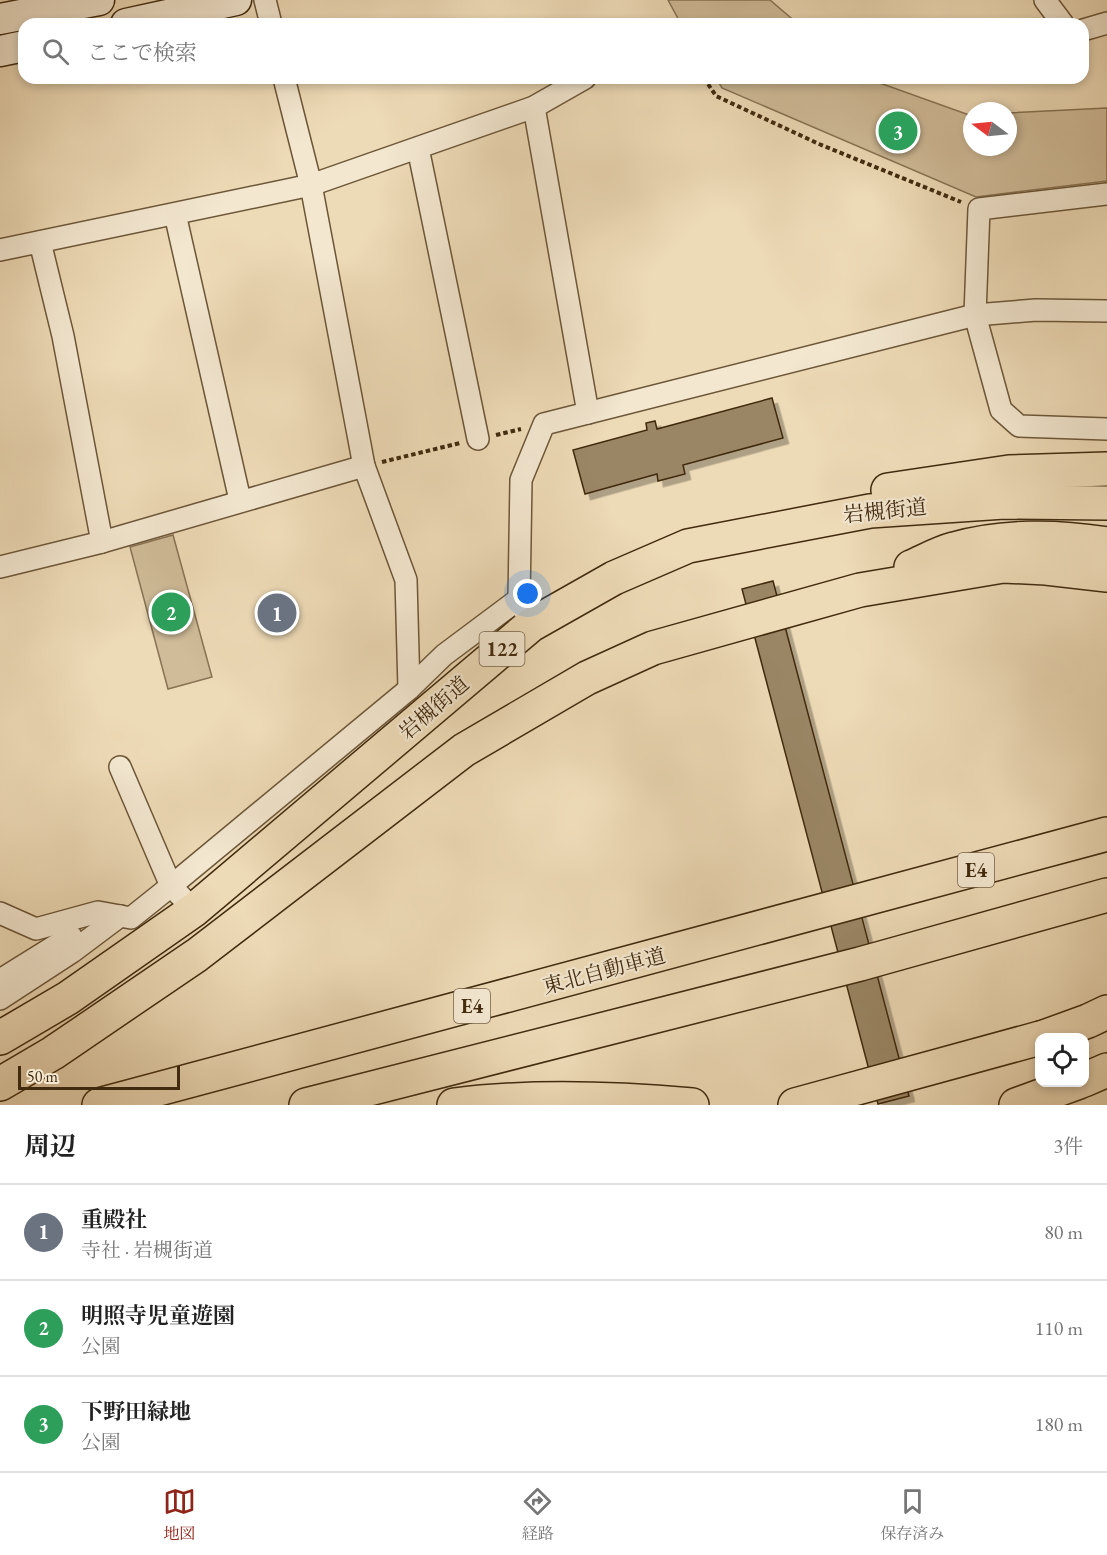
<!DOCTYPE html>
<html lang="ja">
<meta charset="utf-8">
<style>
body{margin:0;font-family:"EB Garamond","Noto Serif JP",serif;background:#f2f2f2;color:#222}
.controls{position:absolute;right:18px;bottom:18px;display:grid;overflow:hidden;border-radius:12px;box-shadow:0 3px 9px #0003}
.controls button{width:54px;height:54px;display:grid;place-items:center;padding:0;border:0;border-bottom:2px solid #e0e0e0;background:#fff;color:#222;font:30px sans-serif}
.compass{position:absolute;left:963px;top:102px;width:54px;height:54px;border-radius:50%;background:#fff;box-shadow:0 3px 9px #0003;rotate:286deg}
.scale{position:absolute;left:18px;bottom:15px;width:162px;box-sizing:border-box;padding-left:6px;border:3px solid #412a0e;border-top:0;font-size:16px;line-height:21px;white-space:nowrap;color:#412a0e;-webkit-text-stroke:4px #f3e7d0;paint-order:stroke}
.you{position:absolute;left:528px;top:594px;width:21px;height:21px;margin:-15px;border:4px solid #fff;border-radius:50%;background:#1a73e8;box-shadow:0 0 0 9px #1a73e833}
.badge{display:grid;place-items:center;width:39px;height:39px;border-radius:50%;background:#8f2418;color:#fff;font-size:20px;font-weight:700}
.pin{position:absolute;translate:-50% -50%;border:3px solid #fff;box-shadow:0 2px 6px #0006}
.list{margin:0;padding:0;list-style:none}
h2{display:flex;justify-content:space-between;align-items:center;height:78px;margin:0;padding:0 24px;font-size:26px}
h2 small{font-size:20px;font-weight:400;color:#767676}
.list li{display:grid;grid-template-columns:39px 1fr auto;gap:18px;align-items:center;box-sizing:border-box;height:96px;padding:0 24px;border-top:2px solid #e0e0e0}
.list b{display:block;font-size:22px;white-space:nowrap}
.list p{margin:0;font-size:20px;white-space:nowrap;color:#767676}
.list em{font-size:20px;font-style:normal;color:#767676}
.icon{flex:none;width:33px;height:33px;fill:none;stroke:currentColor;stroke-width:2;stroke-linecap:round;stroke-linejoin:round}
.map{position:relative;flex:none;width:1107px;height:1105px;overflow:hidden}
.search{position:absolute;background:#fff;box-shadow:0 3px 9px #0003;left:18px;right:18px;top:18px;height:66px;display:flex;align-items:center;gap:15px;box-sizing:border-box;padding:0 21px;border-radius:18px;color:#767676;font-size:22px}
.sheet{height:366px;background:#fff}
nav{display:flex;justify-content:space-around;align-items:center;box-sizing:border-box;height:84px;border-top:2px solid #e0e0e0;background:#fff;font-size:16px;color:#767676}
nav a{display:grid;justify-items:center;gap:3px}
nav .on{color:#8f2418}
.map>svg:first-child{display:block}
.green{fill:#d0bc99;stroke:#887354;stroke-width:1.5}
.building{fill:#9a8665;stroke:#412a0e;stroke-width:1.5;filter:url(#shadow)}
.lines{fill:none;stroke-linecap:round;stroke-linejoin:round}
.street-casing{stroke:#6c5638;stroke-width:24}
.secondary-casing{stroke:#412a0e;stroke-width:33}
.highway-casing{stroke:#412a0e;stroke-width:36}
.path{stroke:#412a0e;stroke-width:4;stroke-dasharray:4.5 3;stroke-linecap:butt}
.street{stroke:#f3e7d0;stroke-width:21}
.secondary{stroke:#f3e7d0;stroke-width:30}
.highway{stroke:#eddab6;stroke-width:33}
.labels{text-anchor:middle;stroke-width:4.5;stroke-linejoin:round;paint-order:stroke}
.shield{fill:#f3e7d0;stroke:#766348;stroke-width:1.5}
.shield-label{font-size:20px;font-weight:bold;fill:#412a0e}
.street-label{font-size:21px;fill:#412a0e;stroke:#f3e7d0}
</style>
<div class="map">
<svg width="1107" height="1105" viewBox="0 0 1107 1105">
<defs>
<filter id="shadow"><feDropShadow dx="5.5" dy="5.5" stdDeviation="0" flood-color="#0004"/></filter>
</defs>
<rect width="100%" height="100%" fill="#eddab6"/>
<filter id="stains"><feTurbulence type="fractalNoise" baseFrequency=".00333" numOctaves="4"/><feColorMatrix values="0 0 0 0 .2 0 0 0 0 .09 0 0 0 0 .02 0 0 0 .5 -.17"/></filter>
<radialGradient id="worn" r=".72"><stop offset=".6" stop-color="#630" stop-opacity="0"/><stop offset="1" stop-color="#630" stop-opacity=".3"/></radialGradient>
<g class="green">
<path d="M668,0H770L798,24H681Z"/>
<path d="M716,78H866L972,116V147H1008V113L1107,108V181L976,197L722,88Z"/>
<path d="M173,535L212,677L168,689L130,547Z"/>
</g>
<g class="building">
<path d="M772,398L783,438L683,465L685,474L658,481L657,474L585,494L573,450L647,430L646,423L655,421L657,429Z"/>
<path d="M773,581L909,1096L878,1104L742,589Z"/>
</g>
<g class="lines">
<defs>
<g id="street">
<path d="M265,0L271,24"/>
<path d="M1045,0L1063,24"/>
<path d="M1083,30L1107,23"/>
<path d="M284,78L311,185L364,466"/>
<path d="M534,107L588,413"/>
<path d="M418,148L478,439"/>
<path d="M1107,194L979,209L975,315L1001,410L1019,426L1107,429"/>
<path d="M175,214L240,500"/>
<path d="M40,242L63,336L102,542"/>
<path d="M0,250L311,185L534,107L585,78"/>
<path d="M0,567L102,542L364,466L406,580L409,689"/>
<path d="M531,625L519,599L521,480L544,424L975,315L1036,310L1107,311"/>
<path d="M120,767L171,886L409,689L444,655L519,599"/>
<path d="M0,913L36,929L98,912L131,918L171,886L194,910"/>
<path d="M0,980L71,936"/>
<path d="M0,999L72,952L120,916"/>
</g>
<g id="secondary">
<path d="M0,19L99,0"/>
<path d="M126,24L236,0"/>
<path d="M0,51L24,46"/>
</g>
<g id="highway">
<path d="M888,490L1009,472L1107,469"/>
<path d="M911,567C925,561 939,553 954,549C1002,535 1058,536 1107,544"/>
<path d="M0,1038L68,998L194,910L531,625L614,578L688,546L870,511L1004,502L1107,503"/>
<path d="M1041,1038L1088,1021L1107,1012"/>
<path d="M1084,1080L1107,1070"/>
<path d="M0,1084L53,1053L197,955L464,750L587,678L653,648L860,590L1003,566L1046,568L1107,575"/>
<path d="M99,1105L1107,834"/>
<path d="M306,1105L860,964L1107,895"/>
<path d="M454,1105C533,1095 613,1098 692,1105"/>
<path d="M795,1105L1040,1038"/>
<path d="M1016,1105L1079,1082"/>
</g>
</defs>
<use href="#street" class="street-casing"/>
<use href="#secondary" class="secondary-casing"/>
<use href="#highway" class="highway-casing"/>
<g class="path">
<path d="M704,78L716,96L819,144L961,202"/>
<path d="M496,435L521,429"/>
<path d="M382,462L460,443"/>
</g>
<use href="#street" class="street"/>
<use href="#secondary" class="secondary"/>
<use href="#highway" class="highway"/>
</g>
<g class="labels">
<g class="shield">
<rect x="479.5" y="632" width="45" height="34" rx="4.5"/>
<rect x="958" y="853" width="36" height="34" rx="4.5"/>
<rect x="454" y="989" width="36" height="34" rx="4.5"/>
</g>
<g class="shield-label">
<text x="502" y="656">122</text>
<text x="976" y="877">E4</text>
<text x="472" y="1013">E4</text>
</g>
<g class="street-label">
<text transform="translate(885 511) rotate(-6)" y="7">岩槻街道</text>
<text transform="translate(434 708) rotate(-41)" y="7">岩槻街道</text>
<text transform="translate(604 971) rotate(-15)" y="7">東北自動車道</text>
</g>
</g>
<rect width="100%" height="100%" filter="url(#stains)"/>
<rect width="100%" height="100%" fill="url(#worn)"/>
</svg>
<div class="controls">
<button><svg class="icon" aria-label="locate" viewBox="0 0 24 24"><circle cx="12" cy="12" r="6"/><path d="M12 2v4M12 18v4M2 12h4M18 12h4"/></svg></button>
</div>
<svg class="compass" viewBox="-18 -18 36 36"><path d="M0-13l5 13h-10z" fill="#e53935"/><path d="M0 13l5-13h-10z" fill="#767676"/></svg>
<div class="scale">50 m</div>
<div class="you"></div>
<div class="pin badge" style="left:277px;top:613px;background:#6b7280">1</div>
<div class="pin badge" style="left:171px;top:612px;background:#2e9e5b">2</div>
<div class="pin badge" style="left:898px;top:131px;background:#2e9e5b">3</div>
<div class="search"><svg class="icon" aria-label="search" viewBox="0 0 24 24"><circle cx="10" cy="10" r="6"/><path d="M15 15l6 6"/></svg>ここで検索</div>
</div>
<section class="sheet">
<h2>周辺<small>3件</small></h2>
<ul class="list">
<li><span class="badge" style="background:#6b7280">1</span><div><b>重殿社</b><p>寺社 · 岩槻街道</p></div><em>80 m</em></li>
<li><span class="badge" style="background:#2e9e5b">2</span><div><b>明照寺児童遊園</b><p>公園</p></div><em>110 m</em></li>
<li><span class="badge" style="background:#2e9e5b">3</span><div><b>下野田緑地</b><p>公園</p></div><em>180 m</em></li>
</ul>
</section>
<nav>
<a class="on"><svg class="icon" aria-label="map" viewBox="0 0 24 24"><path d="M3 6l6-2 6 2 6-2v14l-6 2-6-2-6 2zM9 4v14M15 6v14"/></svg>地図</a>
<a><svg class="icon" aria-label="directions" viewBox="0 0 24 24"><path d="M12 3l9 9-9 9-9-9zM9 14v-3h6M13 9l2 2-2 2"/></svg>経路</a>
<a><svg class="icon" aria-label="saved" viewBox="0 0 24 24"><path d="M7 4h10v16l-5-4-5 4z"/></svg>保存済み</a>
</nav>
